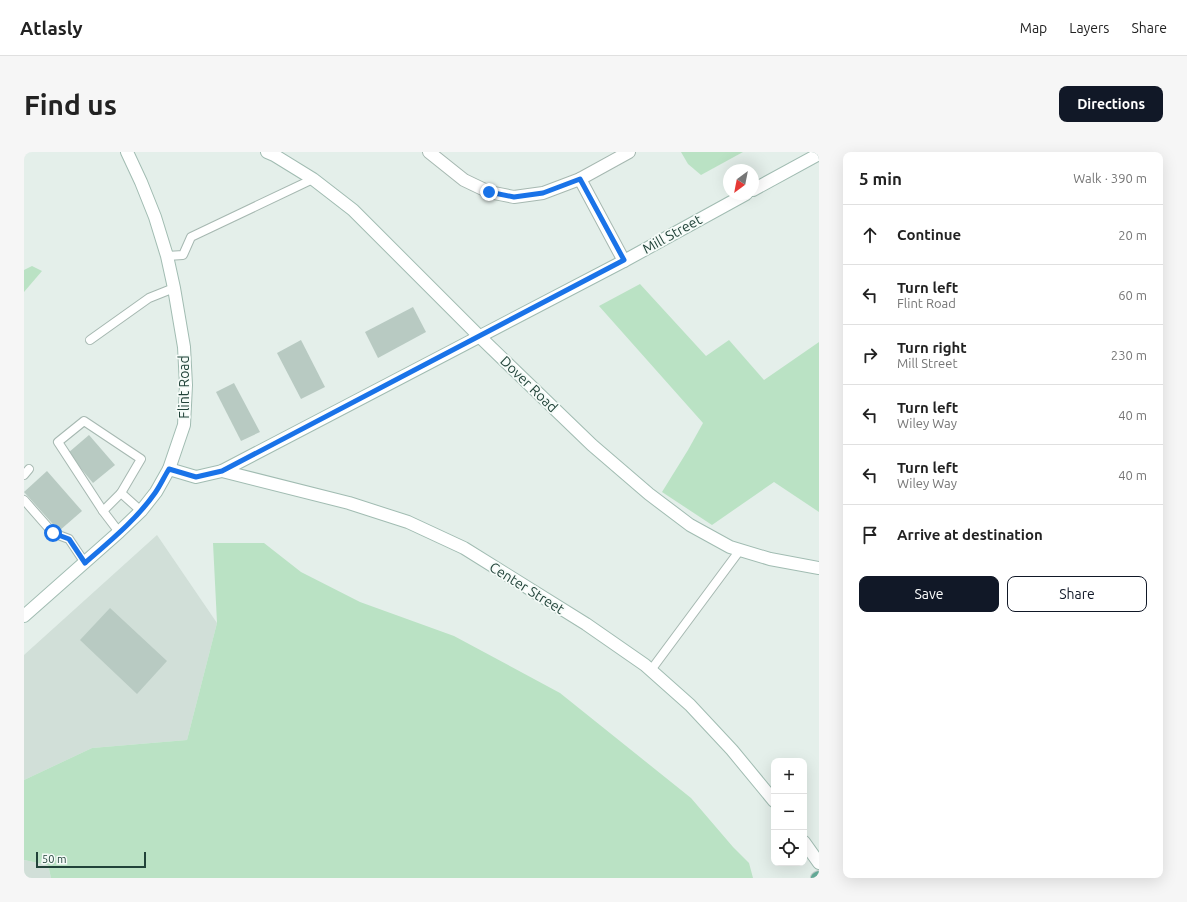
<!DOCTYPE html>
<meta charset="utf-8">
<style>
body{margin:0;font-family:Ubuntu,sans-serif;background:#f6f6f6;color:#222}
.controls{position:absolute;right:12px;bottom:12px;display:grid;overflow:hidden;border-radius:8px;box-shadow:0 4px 16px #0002}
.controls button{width:36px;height:36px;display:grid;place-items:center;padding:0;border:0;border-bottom:1px solid #e0e0e0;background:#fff;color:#222;font:20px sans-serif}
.compass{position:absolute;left:699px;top:12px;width:36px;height:36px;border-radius:50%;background:#fff;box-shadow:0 4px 16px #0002;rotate:212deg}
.scale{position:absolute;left:12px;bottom:10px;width:110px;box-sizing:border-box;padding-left:4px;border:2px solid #214339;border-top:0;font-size:11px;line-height:14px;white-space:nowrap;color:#214339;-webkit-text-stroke:3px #f5fbf8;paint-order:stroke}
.stop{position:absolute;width:12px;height:12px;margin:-9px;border:3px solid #1a73e8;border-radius:50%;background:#fff}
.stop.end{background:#1a73e8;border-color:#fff;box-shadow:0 1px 4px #0008}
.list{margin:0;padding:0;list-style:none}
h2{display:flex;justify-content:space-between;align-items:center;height:52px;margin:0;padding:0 16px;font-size:17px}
h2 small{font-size:13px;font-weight:400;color:#767676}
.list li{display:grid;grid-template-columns:26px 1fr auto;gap:12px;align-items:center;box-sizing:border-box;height:60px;padding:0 16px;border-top:1px solid #e0e0e0}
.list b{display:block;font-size:15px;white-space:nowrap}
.list p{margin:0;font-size:13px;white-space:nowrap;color:#767676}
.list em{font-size:13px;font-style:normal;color:#767676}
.actions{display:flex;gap:8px;padding:12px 16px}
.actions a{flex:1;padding:9px 0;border:1px solid #111827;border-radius:8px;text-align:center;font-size:14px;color:#111827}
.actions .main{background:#111827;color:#fff}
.icon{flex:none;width:22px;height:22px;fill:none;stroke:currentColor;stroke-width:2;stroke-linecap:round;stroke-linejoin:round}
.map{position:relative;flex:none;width:795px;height:726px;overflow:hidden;border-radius:8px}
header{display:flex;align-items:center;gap:24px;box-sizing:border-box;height:56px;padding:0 20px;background:#fff;border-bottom:1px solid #e0e0e0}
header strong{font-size:19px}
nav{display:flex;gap:22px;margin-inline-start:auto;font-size:14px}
.intro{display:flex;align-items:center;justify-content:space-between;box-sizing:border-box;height:96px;padding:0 24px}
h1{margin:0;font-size:28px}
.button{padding:10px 18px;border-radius:8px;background:#111827;color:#fff;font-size:14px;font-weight:700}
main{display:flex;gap:24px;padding:0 24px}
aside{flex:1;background:#fff;border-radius:8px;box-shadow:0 4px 16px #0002}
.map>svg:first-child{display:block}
.built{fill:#d1dfd8}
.green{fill:#bae2c4}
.building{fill:#b8cac2}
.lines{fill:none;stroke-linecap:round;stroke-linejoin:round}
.lane-casing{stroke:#a6b8b1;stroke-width:10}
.street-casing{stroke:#a6b8b1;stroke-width:14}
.secondary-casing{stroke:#a1bcb2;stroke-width:14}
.primary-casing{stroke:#c1cac8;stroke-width:14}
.lane{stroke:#fff;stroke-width:8}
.street{stroke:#fff;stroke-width:12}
.secondary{stroke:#fff;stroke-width:12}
.primary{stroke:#63a996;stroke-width:12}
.route{stroke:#1a73e8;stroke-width:5}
.labels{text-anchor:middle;stroke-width:3.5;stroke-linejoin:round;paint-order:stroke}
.street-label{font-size:14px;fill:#214339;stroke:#f5fbf8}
</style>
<header>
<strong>Atlasly</strong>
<nav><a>Map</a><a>Layers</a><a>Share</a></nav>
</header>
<div class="intro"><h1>Find us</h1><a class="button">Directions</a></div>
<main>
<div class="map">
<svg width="795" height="726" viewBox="0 0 795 726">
<rect width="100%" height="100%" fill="#e4efea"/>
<g class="built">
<path d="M133,383L193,471L163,588L68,596L0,628V503Z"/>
<path d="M0,708L24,713L27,726H0Z"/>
</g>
<g class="green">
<path d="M657,0H719L677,23L664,12Z"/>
<path d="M8,114L18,119L0,140V118Z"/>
<path d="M616,132L682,204L705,188L740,228L795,190V360L750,330L688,373L638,340L664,298L679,271L575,154Z"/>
<path d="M189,391H240L277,420L336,450L430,484L536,541L667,646L709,695L725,711L729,726H27L24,713L0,708V628L68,596L163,588L193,471Z"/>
</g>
<g class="building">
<path d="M389,155L402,180L354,206L341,180Z"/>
<path d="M277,188L301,235L277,247L253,201Z"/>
<path d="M210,231L236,280L217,289L192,240Z"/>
<path d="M65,283L91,313L69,331L44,301Z"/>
<path d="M23,319L58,359L35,379L0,340Z"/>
<path d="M86,456L143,509L113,542L56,488Z"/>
</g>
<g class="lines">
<defs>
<g id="lane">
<path d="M143,104L159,103L167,85L289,27"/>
<path d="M66,188L125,146L150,136"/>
<path d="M0,323L5,317"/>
<path d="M0,348L29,381L45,387L61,411"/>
<path d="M79,359L97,341"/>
<path d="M95,380L79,359L34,290L60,269L117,307L97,341L117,359"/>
<path d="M627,518L716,398"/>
</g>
<g id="street">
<path d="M405,0L440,28L465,40L490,45L519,41L556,27L605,0"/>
<path d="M556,27L600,109"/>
</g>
<g id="secondary">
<path d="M243,0L250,3L289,27L329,58L455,184L568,293L625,342L666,373L706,395L746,407L795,416"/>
<path d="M729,38L795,2"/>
<path d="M145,317L172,325L198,319L600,109L722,42"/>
<path d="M198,319L325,351L384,370L440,396L562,472L621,513L666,553L708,598L750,649"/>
<path d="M0,464L95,380L117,359L132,340L145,317L160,273L162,233L160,195L150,136L143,104L131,65L117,30L103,0"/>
<path d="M780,690L795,711"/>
</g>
<path id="primary" d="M793,726L795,725"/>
</defs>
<use href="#lane" class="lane-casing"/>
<use href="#street" class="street-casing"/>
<use href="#secondary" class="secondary-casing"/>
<use href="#primary" class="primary-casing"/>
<use href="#lane" class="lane"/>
<use href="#street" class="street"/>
<use href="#secondary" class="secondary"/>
<use href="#primary" class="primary"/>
</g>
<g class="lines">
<path class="route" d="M29,381L45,387L61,411C86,389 112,368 131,341C136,334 140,325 145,317L172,325L198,319L600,108L556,27L519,41L490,45L465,40"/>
</g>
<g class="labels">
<g class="street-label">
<text transform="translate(648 82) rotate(-29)" y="5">Mill Street</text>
<text transform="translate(505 232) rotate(44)" y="5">Dover Road</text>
<text transform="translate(160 235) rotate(-90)" y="5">Flint Road</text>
<text transform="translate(503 436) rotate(32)" y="5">Center Street</text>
</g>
</g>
</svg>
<div class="controls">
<button>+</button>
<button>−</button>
<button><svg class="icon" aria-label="locate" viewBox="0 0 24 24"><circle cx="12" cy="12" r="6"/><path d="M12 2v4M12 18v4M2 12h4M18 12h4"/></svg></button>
</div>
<svg class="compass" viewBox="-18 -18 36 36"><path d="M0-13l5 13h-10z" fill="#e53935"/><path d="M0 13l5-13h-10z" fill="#767676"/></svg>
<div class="scale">50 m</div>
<div class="stop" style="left:29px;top:381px"></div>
<div class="stop end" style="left:465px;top:40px"></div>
</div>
<aside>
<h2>5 min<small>Walk · 390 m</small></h2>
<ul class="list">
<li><svg class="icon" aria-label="ahead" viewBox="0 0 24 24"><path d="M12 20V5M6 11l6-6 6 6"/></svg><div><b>Continue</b></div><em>20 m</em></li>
<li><svg class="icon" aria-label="left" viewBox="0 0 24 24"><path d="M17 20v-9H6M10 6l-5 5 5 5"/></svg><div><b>Turn left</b><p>Flint Road</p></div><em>60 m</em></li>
<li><svg class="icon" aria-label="right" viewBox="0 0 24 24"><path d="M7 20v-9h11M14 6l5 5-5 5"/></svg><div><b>Turn right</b><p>Mill Street</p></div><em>230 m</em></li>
<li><svg class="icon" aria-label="left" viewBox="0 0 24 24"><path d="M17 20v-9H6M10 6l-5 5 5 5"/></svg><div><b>Turn left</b><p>Wiley Way</p></div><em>40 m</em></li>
<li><svg class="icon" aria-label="left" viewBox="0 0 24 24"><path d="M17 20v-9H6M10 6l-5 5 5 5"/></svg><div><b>Turn left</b><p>Wiley Way</p></div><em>40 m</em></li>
<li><svg class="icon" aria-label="arrive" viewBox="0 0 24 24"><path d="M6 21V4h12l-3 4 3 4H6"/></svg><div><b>Arrive at destination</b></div></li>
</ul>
<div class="actions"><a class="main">Save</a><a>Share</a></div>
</aside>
</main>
